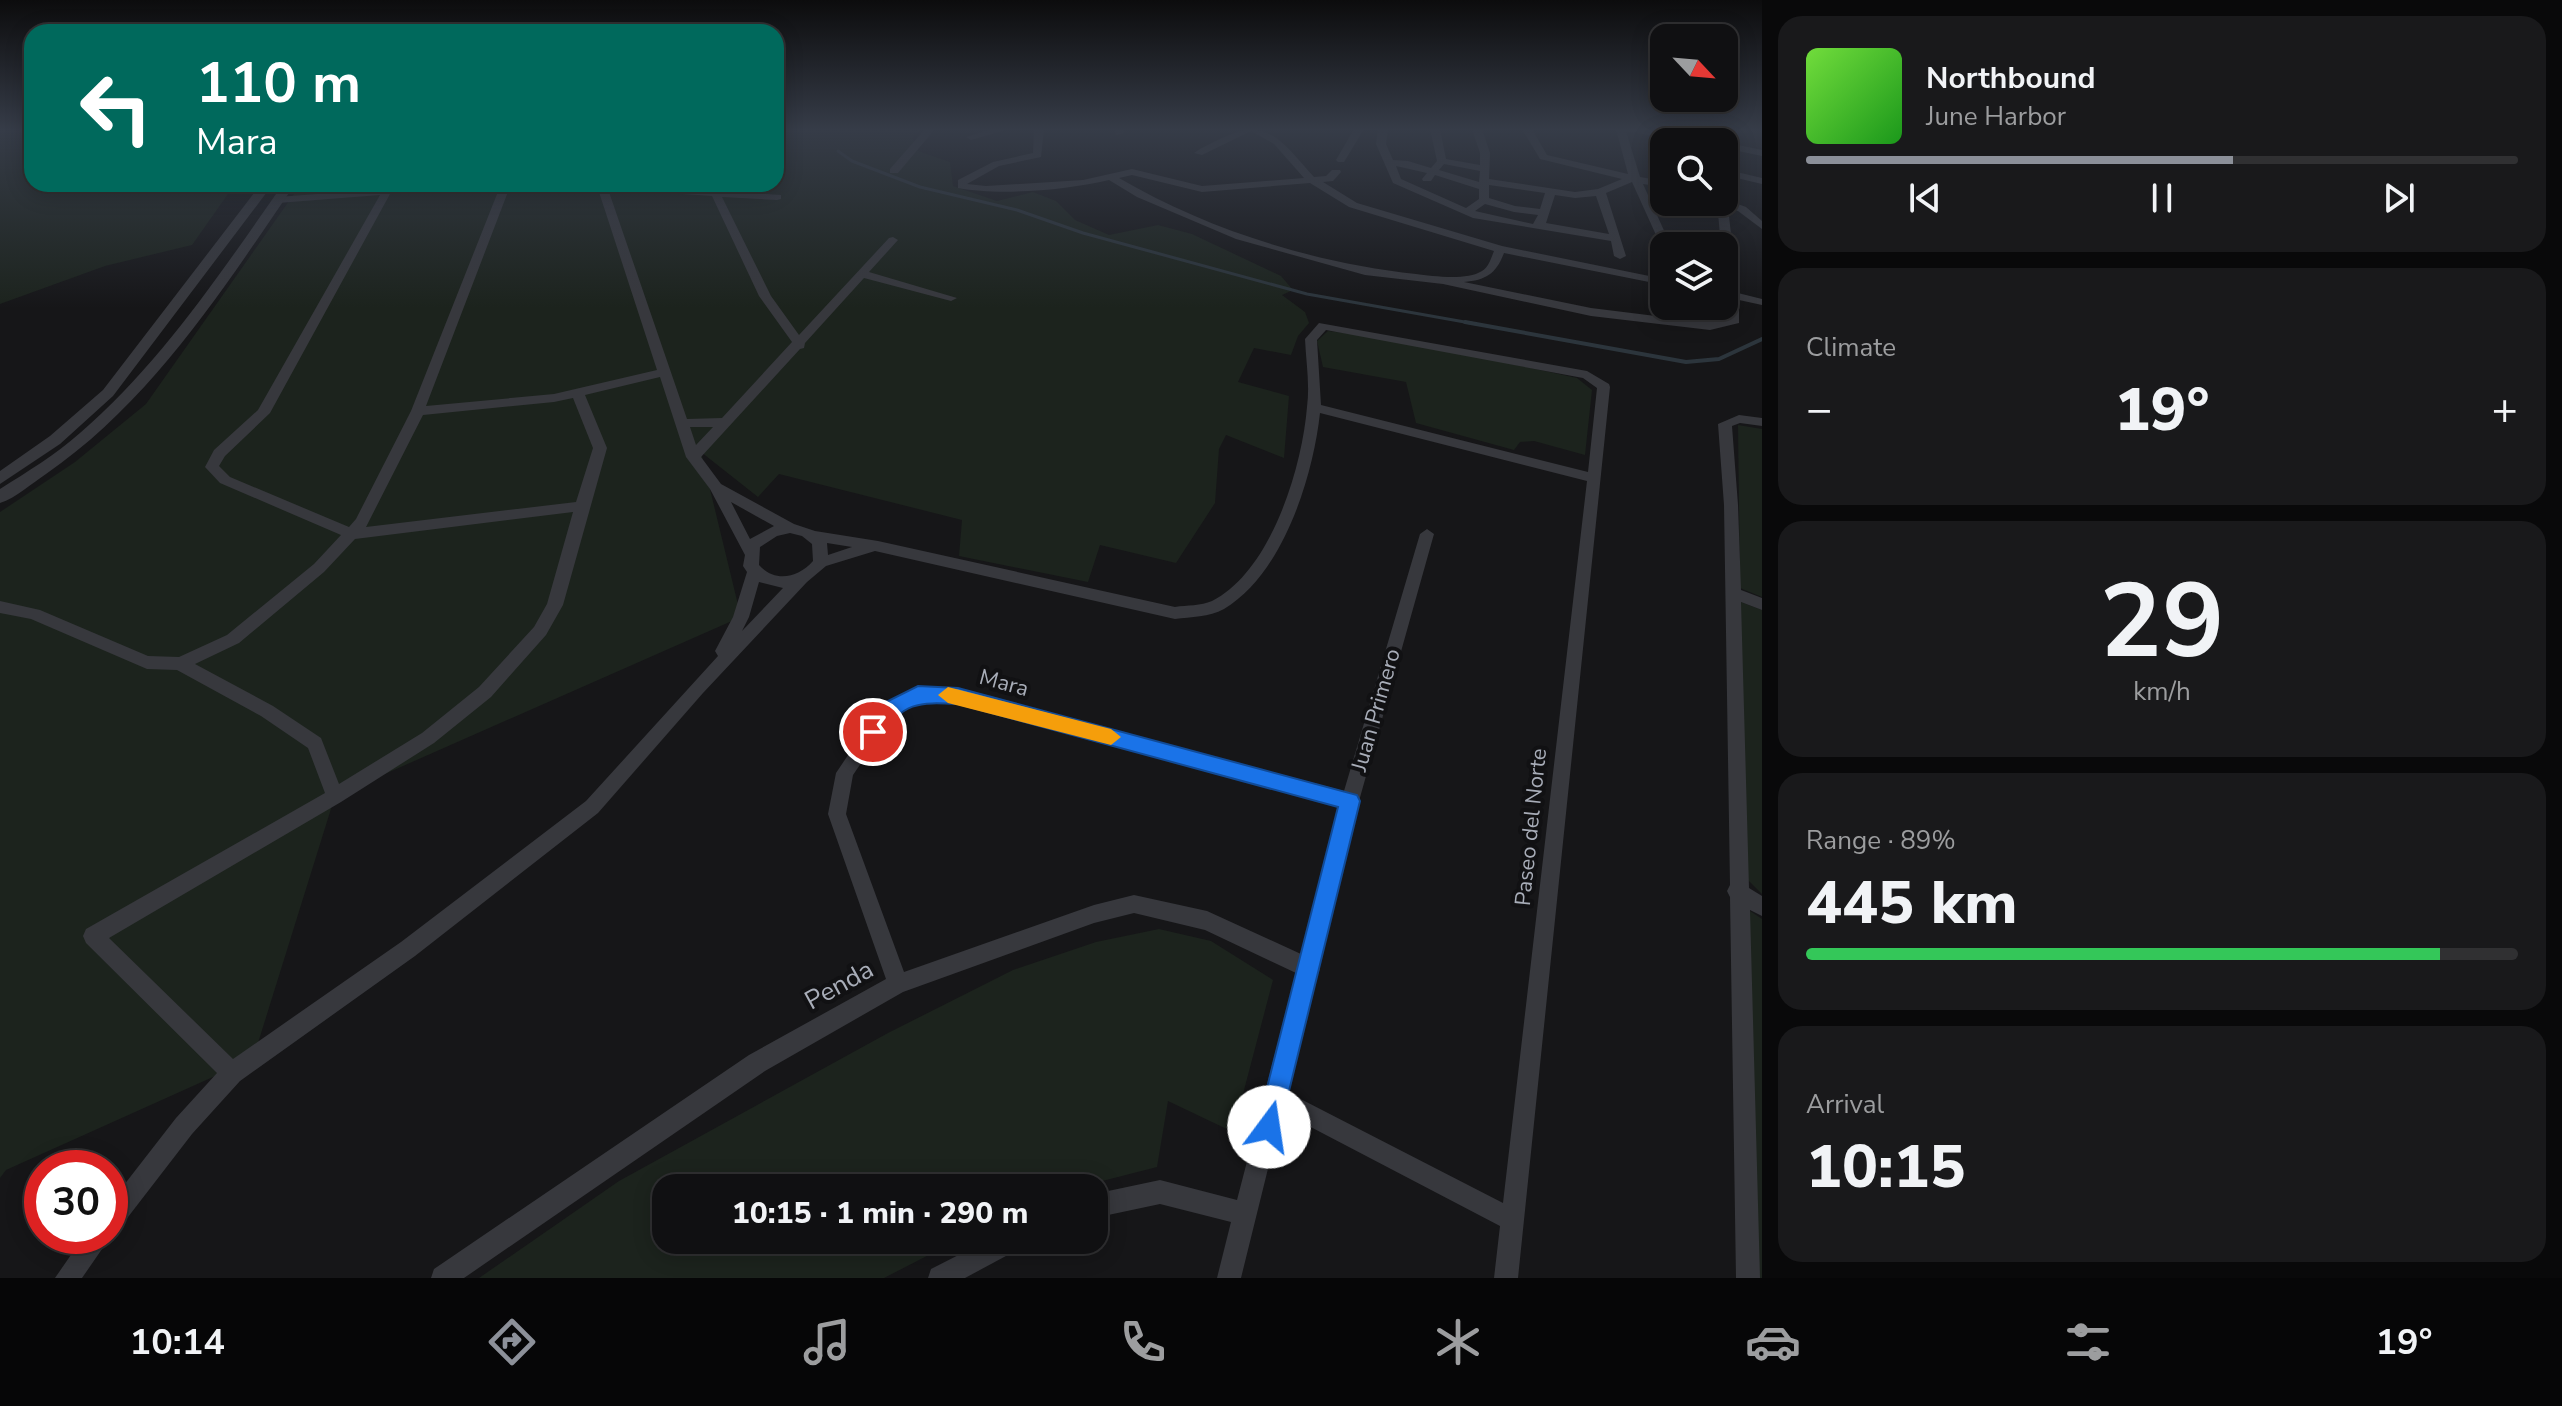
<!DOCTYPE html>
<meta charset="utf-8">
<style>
:root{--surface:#101012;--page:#19191b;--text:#f1f3f6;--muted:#9c9d9f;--line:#303032;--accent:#8c9099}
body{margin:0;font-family:"Nunito Sans",sans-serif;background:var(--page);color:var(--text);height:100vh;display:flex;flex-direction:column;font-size:30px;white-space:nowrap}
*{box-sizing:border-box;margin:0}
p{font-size:26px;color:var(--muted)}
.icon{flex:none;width:44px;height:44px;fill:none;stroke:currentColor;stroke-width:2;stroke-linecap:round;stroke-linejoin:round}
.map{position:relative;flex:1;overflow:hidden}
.details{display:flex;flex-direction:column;gap:16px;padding:16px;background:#09090a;width:800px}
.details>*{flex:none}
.top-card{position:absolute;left:24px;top:24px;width:760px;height:168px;border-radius:24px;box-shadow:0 4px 20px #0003,0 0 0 2px var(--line);background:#00695c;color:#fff;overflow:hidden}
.needle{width:52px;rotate:116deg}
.tools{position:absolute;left:1650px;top:24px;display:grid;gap:16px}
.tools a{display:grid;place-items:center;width:88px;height:88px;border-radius:16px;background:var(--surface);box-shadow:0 4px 20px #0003,0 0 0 2px var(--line);font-size:40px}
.speed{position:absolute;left:24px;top:1150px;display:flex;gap:16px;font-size:40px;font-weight:700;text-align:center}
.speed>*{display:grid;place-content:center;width:104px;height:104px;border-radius:50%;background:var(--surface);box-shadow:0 4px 20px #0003,0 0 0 2px var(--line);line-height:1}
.speed .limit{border:12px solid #d22;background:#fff;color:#111}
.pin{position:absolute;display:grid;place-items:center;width:68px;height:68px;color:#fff;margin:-34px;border:4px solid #fff;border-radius:50%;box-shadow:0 2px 8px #0007}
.me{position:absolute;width:88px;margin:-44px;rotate:14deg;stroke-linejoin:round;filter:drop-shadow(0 0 6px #0008)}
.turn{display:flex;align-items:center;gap:28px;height:168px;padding:0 40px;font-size:36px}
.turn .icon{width:104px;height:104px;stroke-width:2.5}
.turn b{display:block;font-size:56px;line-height:68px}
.big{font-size:60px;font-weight:800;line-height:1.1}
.details .tile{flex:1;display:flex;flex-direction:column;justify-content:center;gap:12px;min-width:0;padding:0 28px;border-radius:24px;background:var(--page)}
.details .dial{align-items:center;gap:0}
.dial b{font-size:104px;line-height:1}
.song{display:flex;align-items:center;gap:24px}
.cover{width:96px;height:96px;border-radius:12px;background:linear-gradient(135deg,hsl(100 70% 55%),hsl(120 70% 35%))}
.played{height:8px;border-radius:4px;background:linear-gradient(90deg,var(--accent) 60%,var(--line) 60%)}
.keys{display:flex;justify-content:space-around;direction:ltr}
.heat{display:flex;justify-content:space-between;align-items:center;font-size:44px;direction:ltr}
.charge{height:12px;border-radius:6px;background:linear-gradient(90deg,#34c759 89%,var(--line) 0)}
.trip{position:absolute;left:652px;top:1174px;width:456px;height:80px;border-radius:24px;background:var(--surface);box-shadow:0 4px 20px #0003,0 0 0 2px var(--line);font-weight:800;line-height:80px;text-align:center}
.tabs{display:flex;height:128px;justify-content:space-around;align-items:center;background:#060607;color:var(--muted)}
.tabs .icon{width:56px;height:56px}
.tabs .active{color:var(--accent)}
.tabs b{font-size:36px;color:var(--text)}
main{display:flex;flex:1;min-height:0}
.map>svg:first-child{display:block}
</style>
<main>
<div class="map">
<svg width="1762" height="1278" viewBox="0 0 1762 1278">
<rect width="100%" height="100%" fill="#161618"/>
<g fill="#1c231d">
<path d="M0,129H32V184H235L192,245L105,266L0,304Z"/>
<path d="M776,129H922L912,137L918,151L950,162L953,186L997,201L1033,192L1056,201L1075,220L1109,235L1158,225L1192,234L1281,276L1293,290L1282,295L1305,312L1309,323L1298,336L1291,355L1254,348L1238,382L1289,396L1284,458L1226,435L1219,449L1215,503L1176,563L1100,545L1088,582L959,556L962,520L779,474L758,497L701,452L741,617L335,796L253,1059L6,1170L0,1178V512L75,462L146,404L301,184H776Z"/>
<path d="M1328,331L1401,340L1577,378L1592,390L1585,455L1534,441L1520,442L1514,450L1416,423L1406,382L1323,367L1317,341Z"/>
<path d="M1738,425L1762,429V597L1740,588Z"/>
<path d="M1733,599L1762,610V894L1747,879Z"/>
<path d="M1747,909L1762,919V1278H1756Z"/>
<path d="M1159,929L1211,941L1273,980L1233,1132L1168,1101L1157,1167L1075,1188H666V1240H958L884,1278H479L619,1181L888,1033L1013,970L1096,942Z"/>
</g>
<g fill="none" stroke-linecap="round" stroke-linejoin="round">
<path stroke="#2c353c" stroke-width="3" d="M838,151L852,161L920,187L1017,210L1083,233L1307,294L1476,324"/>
<path stroke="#2c353c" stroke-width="4" d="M1465,322L1686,362L1719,359L1762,339"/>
<g fill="#37383d" fill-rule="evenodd">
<path d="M925,129H935L898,173H890V169Z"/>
<path d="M992,129H1009L971,140L966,137Z"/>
<path d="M1034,129H1044L1041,157L999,166L967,184L986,186L1083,180L1132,169L1202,186L1304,178L1274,144L1251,131L1202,155L1194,153C1202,147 1212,143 1222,138C1269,115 1284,145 1314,177L1326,176L1332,170H1340L1341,172L1333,181L1323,182L1357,203L1502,246L1664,279V285L1504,253C1496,274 1486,280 1464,282L1591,308L1688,320L1687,306H1699L1700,321L1710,322L1729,318L1727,297L1724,296V246H1721L1717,202H1724V199L1746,207L1762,221V229L1738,211L1728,208L1738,293L1762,299V305L1739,300V323L1710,330L1591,316L1443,284L1365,275L1236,239L1137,197L1109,180C1067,190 1001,196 958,188V180L993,162L1033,153ZM1132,175L1202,192L1310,183L1349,207L1494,251C1491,258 1489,267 1482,271C1466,281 1433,276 1416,274C1314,263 1208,230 1119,178Z"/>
<path d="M1114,129H1124V133L1116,135Z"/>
<path d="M1354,129H1364L1344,162H1338L1336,160Z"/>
<path d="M1378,129H1388L1386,144L1393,160L1408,161L1431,168L1437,161L1430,129H1440L1446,159L1480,165V153L1472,129H1482L1490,153L1489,179L1575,192L1598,189L1622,179L1540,159L1522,129H1532L1547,155L1628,174L1616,129H1645L1709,142H1687L1626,131L1640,177L1664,181V187L1643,184L1671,246H1664V249L1661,246L1632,182L1606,193L1626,256L1620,259L1614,256L1611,241L1473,218L1393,183L1376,144ZM1444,164L1480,171L1479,182L1439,170ZM1396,166L1427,173L1422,179L1423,181H1431L1435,175L1479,189V199L1466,208L1401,179ZM1489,185L1545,193L1540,209L1515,206L1489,198ZM1555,195L1575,198L1596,196L1609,234L1546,223ZM1485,204L1514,212L1538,215L1533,224L1475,211Z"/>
<path d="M1724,142L1762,150V156L1724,148Z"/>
<path d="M1724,169L1762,178V184L1724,175Z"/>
<path d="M446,184H490L485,187L390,194L270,413L225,456L219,466L230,477L349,527L356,519L411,411L501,184H511L426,406L554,394L657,370L598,189L571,187L566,184H619L781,195V199L777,200L722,197L771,296L799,335L889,238L893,237L898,240L869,272L957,298L951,301L864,278L805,343L804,348L800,349L701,457L721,484L794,524L815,531L878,541L1175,607C1187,605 1201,606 1212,601C1271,571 1302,468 1307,407C1310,384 1306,362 1305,339L1319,323L1587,371L1609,384L1610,387L1518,1278H1494L1500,1226L1282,1112L1241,1278H1217L1231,1222L1160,1204L1094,1218V1194L1160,1180L1237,1200L1296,973L1205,930L1134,913L1094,923L903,992L765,1071L464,1278H431L434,1269L749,1055L886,979L828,814L836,773L881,706L918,687L958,689L1344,791L1420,534L1427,529L1434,534L1359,801L1318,965L1320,969L1316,977L1287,1092L1503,1203L1587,481L1320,413C1313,477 1283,574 1224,609C1209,617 1191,617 1175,619L875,551L826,566L807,582L703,693L598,813L415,956L240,1081L192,1134L118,1230L110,1234V1203L176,1118L217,1073L86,943L83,936L86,929L325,793L308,748L261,716L177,670L147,669L31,619L0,613V601L40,610L148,656L179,657L227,635L314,564L341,535L220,483L205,467L214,450L258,410L380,195L278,203L273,200L278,197ZM608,189L712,196L759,296L792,342L722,418L687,419ZM1326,330L1583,378L1597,388L1588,472L1321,405L1317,340ZM660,377L686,457L710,489L745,555L743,566L747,572L733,617L715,651L718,656L586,801L401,942L233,1059L109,938L341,802L434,743L491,697L546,635L563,605L607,448L585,395ZM573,398L593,448L576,502L366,527L423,415L554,402ZM690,427H713L696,445ZM731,502L774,526L750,539ZM573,512L547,604L534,627L479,687L422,733L339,784L321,738L273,706L195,664L239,643L324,572L355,539ZM790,533L802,536L812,544L813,561C798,578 775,583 759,565L760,547L777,536ZM827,543L852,547L828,555ZM759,582L783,588L742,631L749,617ZM920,701L958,703L1340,806L1301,954L1207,911L1134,895L1094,905L904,972L846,814L853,775L893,716Z"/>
<path d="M1739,415L1762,418V426L1740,423L1732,426L1738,505L1741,590L1762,598V610L1741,602L1749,888L1762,896V916L1750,910L1760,1278H1736L1730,897L1727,891L1730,885L1724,505L1718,424Z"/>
<path d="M110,1234L111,1236L82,1278H55L84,1236H110Z"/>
<path d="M988,1240H1025L1021,1248L965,1278H928L931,1269Z"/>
</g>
<g fill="#37383d" fill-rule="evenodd">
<path d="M261,184H273L113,396L60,444L0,484V471L50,436L103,390Z"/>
<path d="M283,184H295C224,288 152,401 46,474C32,483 16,498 0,503V489C27,472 55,455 80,433C161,363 222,271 283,184Z"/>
</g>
</g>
<linearGradient id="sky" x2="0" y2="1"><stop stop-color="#0c0c0d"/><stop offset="0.42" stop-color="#363c48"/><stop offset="1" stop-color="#363c48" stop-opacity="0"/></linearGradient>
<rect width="1762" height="308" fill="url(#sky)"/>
<path fill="#1a73e8" stroke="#114b97" stroke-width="2" d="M918,686L958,688L1357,795L1360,801L1278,1136L1269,1140L1260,1136L1257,1127L1338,807L958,704C918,702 903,702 880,737H866L863,732L880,705Z"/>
<path fill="#f59e0b" d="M948,687L1111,729L1121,737L1111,745L948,703L938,695Z"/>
<g text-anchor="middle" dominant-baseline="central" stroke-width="8" stroke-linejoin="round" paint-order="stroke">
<g font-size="22" fill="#a8adb8" stroke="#111113">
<text transform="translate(1004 683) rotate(15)">Mara</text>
<text transform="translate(1376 710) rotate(-74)">Juan Primero</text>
<text transform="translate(1531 827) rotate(-84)">Paseo del Norte</text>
</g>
<g font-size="26" fill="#a8adb8" stroke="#111113">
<text transform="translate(839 985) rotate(-29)">Penda</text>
</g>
</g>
</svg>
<div class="tools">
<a><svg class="needle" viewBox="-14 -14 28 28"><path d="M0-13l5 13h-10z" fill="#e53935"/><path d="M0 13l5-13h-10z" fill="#9c9d9f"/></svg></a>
<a><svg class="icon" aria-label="search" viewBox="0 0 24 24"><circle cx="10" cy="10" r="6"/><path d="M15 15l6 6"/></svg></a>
<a><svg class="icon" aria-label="layers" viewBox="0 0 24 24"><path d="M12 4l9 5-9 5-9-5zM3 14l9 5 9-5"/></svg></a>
</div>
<div class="speed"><div class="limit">30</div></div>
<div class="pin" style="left:873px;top:732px;background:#d93025"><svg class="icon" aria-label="arrive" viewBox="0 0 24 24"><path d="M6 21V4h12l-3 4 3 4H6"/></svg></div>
<svg class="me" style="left:1269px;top:1127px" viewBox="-20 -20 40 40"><circle r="19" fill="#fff"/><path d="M0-13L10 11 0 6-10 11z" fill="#1a73e8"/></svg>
<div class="trip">10:15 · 1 min · 290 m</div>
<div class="top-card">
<div class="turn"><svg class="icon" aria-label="left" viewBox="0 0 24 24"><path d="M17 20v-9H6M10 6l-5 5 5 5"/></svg><div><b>110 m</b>Mara</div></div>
</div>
</div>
<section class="details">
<div class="tile">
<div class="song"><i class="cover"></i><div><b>Northbound</b><p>June Harbor</p></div></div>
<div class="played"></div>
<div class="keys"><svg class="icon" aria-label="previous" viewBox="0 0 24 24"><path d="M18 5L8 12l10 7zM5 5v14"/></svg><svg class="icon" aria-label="pause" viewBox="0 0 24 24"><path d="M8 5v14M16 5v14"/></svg><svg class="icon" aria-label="next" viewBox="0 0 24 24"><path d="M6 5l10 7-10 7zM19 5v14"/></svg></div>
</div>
<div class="tile"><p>Climate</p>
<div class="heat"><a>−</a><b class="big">19°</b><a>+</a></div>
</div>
<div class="tile dial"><b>29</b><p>km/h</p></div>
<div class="tile"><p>Range · 89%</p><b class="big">445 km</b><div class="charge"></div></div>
<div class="tile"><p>Arrival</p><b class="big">10:15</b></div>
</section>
</main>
<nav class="tabs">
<b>10:14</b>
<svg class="icon active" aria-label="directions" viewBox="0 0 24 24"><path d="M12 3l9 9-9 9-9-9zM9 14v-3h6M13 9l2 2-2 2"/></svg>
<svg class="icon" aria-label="music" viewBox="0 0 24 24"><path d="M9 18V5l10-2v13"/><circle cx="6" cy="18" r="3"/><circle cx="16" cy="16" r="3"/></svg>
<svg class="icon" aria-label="phone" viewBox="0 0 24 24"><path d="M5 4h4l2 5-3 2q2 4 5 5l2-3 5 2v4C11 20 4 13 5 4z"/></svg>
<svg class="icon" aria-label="climate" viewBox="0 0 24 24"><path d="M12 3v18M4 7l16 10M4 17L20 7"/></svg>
<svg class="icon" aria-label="car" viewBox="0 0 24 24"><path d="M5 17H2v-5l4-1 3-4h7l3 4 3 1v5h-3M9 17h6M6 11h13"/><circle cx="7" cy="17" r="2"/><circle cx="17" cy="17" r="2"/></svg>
<svg class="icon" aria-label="filters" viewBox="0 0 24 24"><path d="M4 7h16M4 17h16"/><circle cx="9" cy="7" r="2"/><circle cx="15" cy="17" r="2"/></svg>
<b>19°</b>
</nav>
